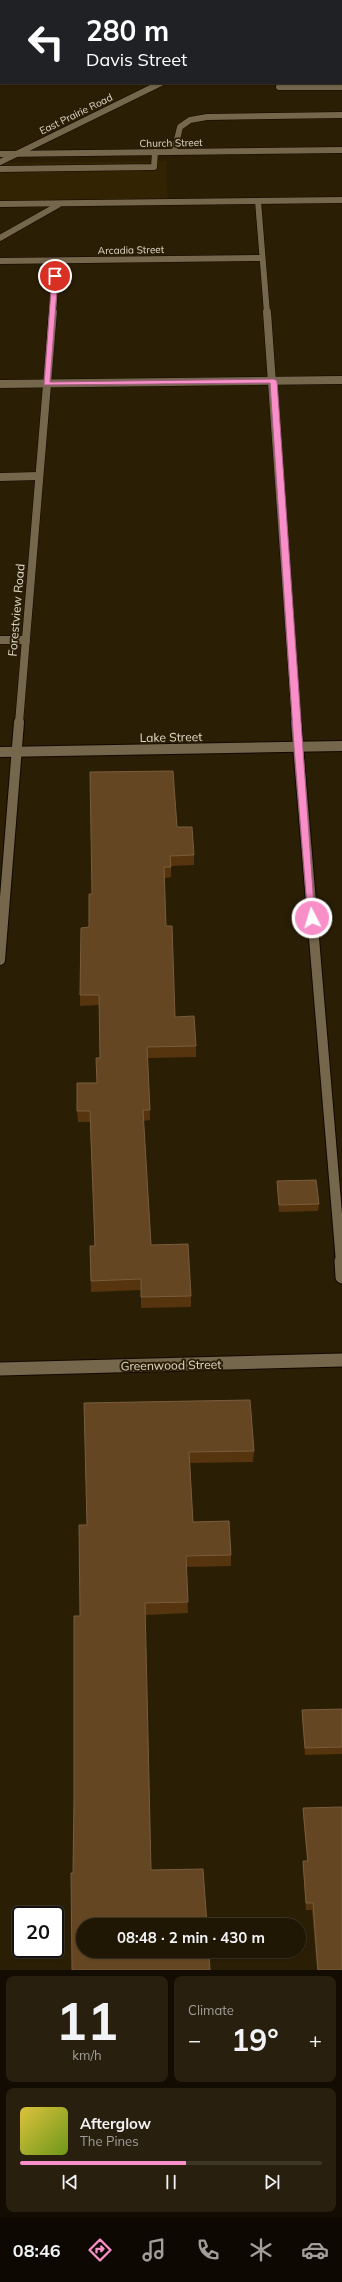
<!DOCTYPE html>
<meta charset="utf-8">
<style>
:root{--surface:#201604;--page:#281f0e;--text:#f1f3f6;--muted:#a29f9a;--line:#3d3526;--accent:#f98fc8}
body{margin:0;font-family:Mulish,sans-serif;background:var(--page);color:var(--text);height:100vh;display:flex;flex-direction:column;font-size:15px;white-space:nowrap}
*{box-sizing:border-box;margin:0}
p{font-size:13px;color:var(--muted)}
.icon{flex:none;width:22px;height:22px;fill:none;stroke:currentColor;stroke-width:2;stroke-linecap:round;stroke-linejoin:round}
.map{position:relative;height:1970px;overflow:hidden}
.details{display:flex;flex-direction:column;gap:6px;padding:6px;background:#120c02;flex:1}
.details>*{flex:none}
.hud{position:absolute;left:0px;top:0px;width:342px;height:84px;box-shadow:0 1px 3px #0004,0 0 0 1px var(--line);background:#202124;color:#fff;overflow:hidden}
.speed{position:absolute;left:12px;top:1906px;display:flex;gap:8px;font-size:20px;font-weight:700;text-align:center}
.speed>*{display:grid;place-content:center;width:52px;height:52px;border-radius:50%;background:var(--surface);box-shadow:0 1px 3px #0004,0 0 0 1px var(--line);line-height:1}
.speed .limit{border:2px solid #111;border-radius:6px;background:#fff;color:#111}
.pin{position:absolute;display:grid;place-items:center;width:34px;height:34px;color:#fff;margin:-17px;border:2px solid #fff;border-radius:50%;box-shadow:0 1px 4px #0007}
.me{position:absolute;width:44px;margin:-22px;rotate:355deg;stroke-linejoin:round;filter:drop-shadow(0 0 3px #0008)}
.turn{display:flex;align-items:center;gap:14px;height:84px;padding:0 20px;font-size:18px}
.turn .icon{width:52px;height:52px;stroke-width:2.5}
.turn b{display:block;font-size:28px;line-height:34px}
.big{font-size:30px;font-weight:700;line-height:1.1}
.details .card{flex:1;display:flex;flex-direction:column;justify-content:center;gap:6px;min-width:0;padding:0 14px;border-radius:8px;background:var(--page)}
.details .dial{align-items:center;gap:0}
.dial b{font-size:52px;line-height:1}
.song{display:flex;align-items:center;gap:12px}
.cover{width:48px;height:48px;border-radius:6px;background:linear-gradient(135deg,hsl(50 70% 55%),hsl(80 70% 35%))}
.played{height:4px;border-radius:2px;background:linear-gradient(90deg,var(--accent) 55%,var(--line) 55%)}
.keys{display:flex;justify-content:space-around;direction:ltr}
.heat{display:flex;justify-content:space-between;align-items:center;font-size:22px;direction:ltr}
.details .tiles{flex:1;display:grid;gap:6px;grid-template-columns:1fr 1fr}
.card:last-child{grid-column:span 2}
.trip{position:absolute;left:76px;top:1918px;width:230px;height:40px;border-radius:20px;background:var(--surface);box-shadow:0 1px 3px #0004,0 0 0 1px var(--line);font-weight:700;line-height:40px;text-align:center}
.tab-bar{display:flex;height:64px;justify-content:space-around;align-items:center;background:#0d0902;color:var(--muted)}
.tab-bar .icon{width:28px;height:28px}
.tab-bar .on{color:var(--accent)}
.tab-bar b{font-size:18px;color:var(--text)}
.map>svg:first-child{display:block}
</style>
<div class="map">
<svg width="342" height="1970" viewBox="0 0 342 1970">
<rect width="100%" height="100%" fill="#2a1e05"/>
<path fill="#322302" d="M166,161L168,202L0,204V163Z"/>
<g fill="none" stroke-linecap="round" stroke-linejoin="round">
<defs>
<g id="minor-far3">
<path d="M248,0L253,1"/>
<path d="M326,1L328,0"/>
<path d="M279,87H342"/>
<path d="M174,152L180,127L190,120L207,117L342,115"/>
<path d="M0,154L342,150"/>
<path d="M0,162L161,83"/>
<path d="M0,169L154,167L155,152"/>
<path d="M258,201L267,313"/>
<path d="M0,204L342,200"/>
<path d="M0,238L58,205"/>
<path d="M0,261L262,258"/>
<path d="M53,313L57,261"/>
</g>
<g id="minor-far2">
<path d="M267,312L296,723"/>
<path d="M0,384L342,380"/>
<path d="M0,477L39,476"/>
<path d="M0,640H26"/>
<path d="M19,723L53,312"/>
</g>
<g id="minor-far1">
<path d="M296,722L341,1262"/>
<path d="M0,752L342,746"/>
<path d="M0,960L19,722"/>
</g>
<g id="minor">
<path d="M341,1261L342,1277"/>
<path d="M0,1369L342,1360"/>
</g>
</defs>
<use href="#minor-far3" stroke="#120800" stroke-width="7"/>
<use href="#minor-far2" stroke="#120800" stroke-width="9"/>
<use href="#minor-far1" stroke="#120800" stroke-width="12"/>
<use href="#minor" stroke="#120800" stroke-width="15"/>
<use href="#minor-far3" stroke="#75674c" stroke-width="6"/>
<use href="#minor-far2" stroke="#75674c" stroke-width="8"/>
<use href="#minor-far1" stroke="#75674c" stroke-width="10"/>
<use href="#minor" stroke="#75674c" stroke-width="13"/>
</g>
<g fill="#56340e">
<path d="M177,827L194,855V865L171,866V877L164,878L166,926L175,1017L196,1046V1057L148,1058L150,1120L143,1121L151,1245L191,1296V1307L141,1308V1290L91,1292L90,1246H95L90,1122H78L77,1111L97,1083L100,1058L99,1005L80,1006V995L89,927L92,894Z"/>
<path d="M277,1181L319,1204L318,1211L279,1212L277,1187Z"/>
<path d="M84,1403L254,1451L253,1462L190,1463L193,1522L231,1555V1566L186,1567L188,1613L145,1615L73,1873L80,1616L87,1525Z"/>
<path d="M342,1709V1754L305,1755L302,1717V1710Z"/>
<path d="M303,1808L342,1970H317L312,1910H306L303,1867V1861H307L303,1815Z"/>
</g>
<g fill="#644622" stroke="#785d3d">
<path d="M173,771L177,827H192L194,855L170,856L171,867H164L166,926H172L175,1017L194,1016L196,1046L147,1047L150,1110H143L151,1245L188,1244L191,1296L141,1297V1279L91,1281L90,1246H95L90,1111H77V1083H97L96,1058H100L99,995H80L81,928L89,927V894H92L90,772Z"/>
<path d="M316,1180L319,1204L279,1205L277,1181Z"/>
<path d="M250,1400L254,1451L189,1452L193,1522L229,1521L231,1555L186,1556L188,1602L145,1603L151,1870L203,1869L207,1925H83V1951H209L210,1970H72L71,1873H73L74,1798V1616H80L79,1525H87L84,1403Z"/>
<path d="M342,1709V1747L305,1748L302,1710Z"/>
<path d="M342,1807V1970H318L313,1903H306L303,1861H308L303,1808Z"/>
</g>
<path fill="#f98fc8" stroke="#a25d82" d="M55,275L58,276L50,382L274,379L277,381L315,920L308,918L294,747L270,383L44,385L52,276Z"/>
<g text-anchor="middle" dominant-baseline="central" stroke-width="4" stroke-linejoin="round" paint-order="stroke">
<g font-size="10" fill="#e1d9ca" stroke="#2a1e05">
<text transform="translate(76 114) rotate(-26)">East Prairie Road</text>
<text transform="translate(171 143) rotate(-1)">Church Street</text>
<text transform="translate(131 250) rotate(-1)">Arcadia Street</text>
</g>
<g font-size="12" fill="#e1d9ca" stroke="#2a1e05">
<text transform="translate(16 610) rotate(-85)">Forestview Road</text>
<text transform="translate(171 737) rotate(-1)">Lake Street</text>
<text transform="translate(171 1365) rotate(-1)">Greenwood Street</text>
</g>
</g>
</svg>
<div class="speed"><div class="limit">20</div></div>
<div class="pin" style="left:55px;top:276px;background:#d93025"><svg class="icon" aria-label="arrive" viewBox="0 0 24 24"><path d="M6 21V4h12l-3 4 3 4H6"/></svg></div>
<svg class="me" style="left:312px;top:918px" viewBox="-20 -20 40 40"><circle r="17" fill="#f98fc8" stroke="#fff" stroke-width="3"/><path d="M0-11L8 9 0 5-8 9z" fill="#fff"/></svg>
<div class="trip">08:48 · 2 min · 430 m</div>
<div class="hud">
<div class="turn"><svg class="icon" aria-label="left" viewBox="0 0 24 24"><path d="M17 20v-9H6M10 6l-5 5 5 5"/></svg><div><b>280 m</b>Davis Street</div></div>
</div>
</div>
<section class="details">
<div class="tiles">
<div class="card dial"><b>11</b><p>km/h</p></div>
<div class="card"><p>Climate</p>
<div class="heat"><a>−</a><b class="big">19°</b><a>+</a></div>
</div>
<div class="card">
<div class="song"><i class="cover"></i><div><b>Afterglow</b><p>The Pines</p></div></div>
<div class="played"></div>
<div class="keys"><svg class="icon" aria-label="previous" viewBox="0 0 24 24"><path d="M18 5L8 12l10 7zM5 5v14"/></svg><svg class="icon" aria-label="pause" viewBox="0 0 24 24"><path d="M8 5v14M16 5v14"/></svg><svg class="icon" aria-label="next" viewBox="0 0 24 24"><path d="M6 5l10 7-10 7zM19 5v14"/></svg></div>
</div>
</div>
</section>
<nav class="tab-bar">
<b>08:46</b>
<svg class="icon on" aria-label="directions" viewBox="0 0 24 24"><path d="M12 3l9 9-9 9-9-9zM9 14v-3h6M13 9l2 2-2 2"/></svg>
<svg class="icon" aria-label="music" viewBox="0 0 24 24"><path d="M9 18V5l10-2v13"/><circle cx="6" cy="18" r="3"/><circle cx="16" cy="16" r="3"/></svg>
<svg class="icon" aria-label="phone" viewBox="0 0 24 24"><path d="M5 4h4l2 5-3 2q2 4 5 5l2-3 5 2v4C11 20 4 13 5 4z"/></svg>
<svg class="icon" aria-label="climate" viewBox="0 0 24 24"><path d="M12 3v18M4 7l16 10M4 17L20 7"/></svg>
<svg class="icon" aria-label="car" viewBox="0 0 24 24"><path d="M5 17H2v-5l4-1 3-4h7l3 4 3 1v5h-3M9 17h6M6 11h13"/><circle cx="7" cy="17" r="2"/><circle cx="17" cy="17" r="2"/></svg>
</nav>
